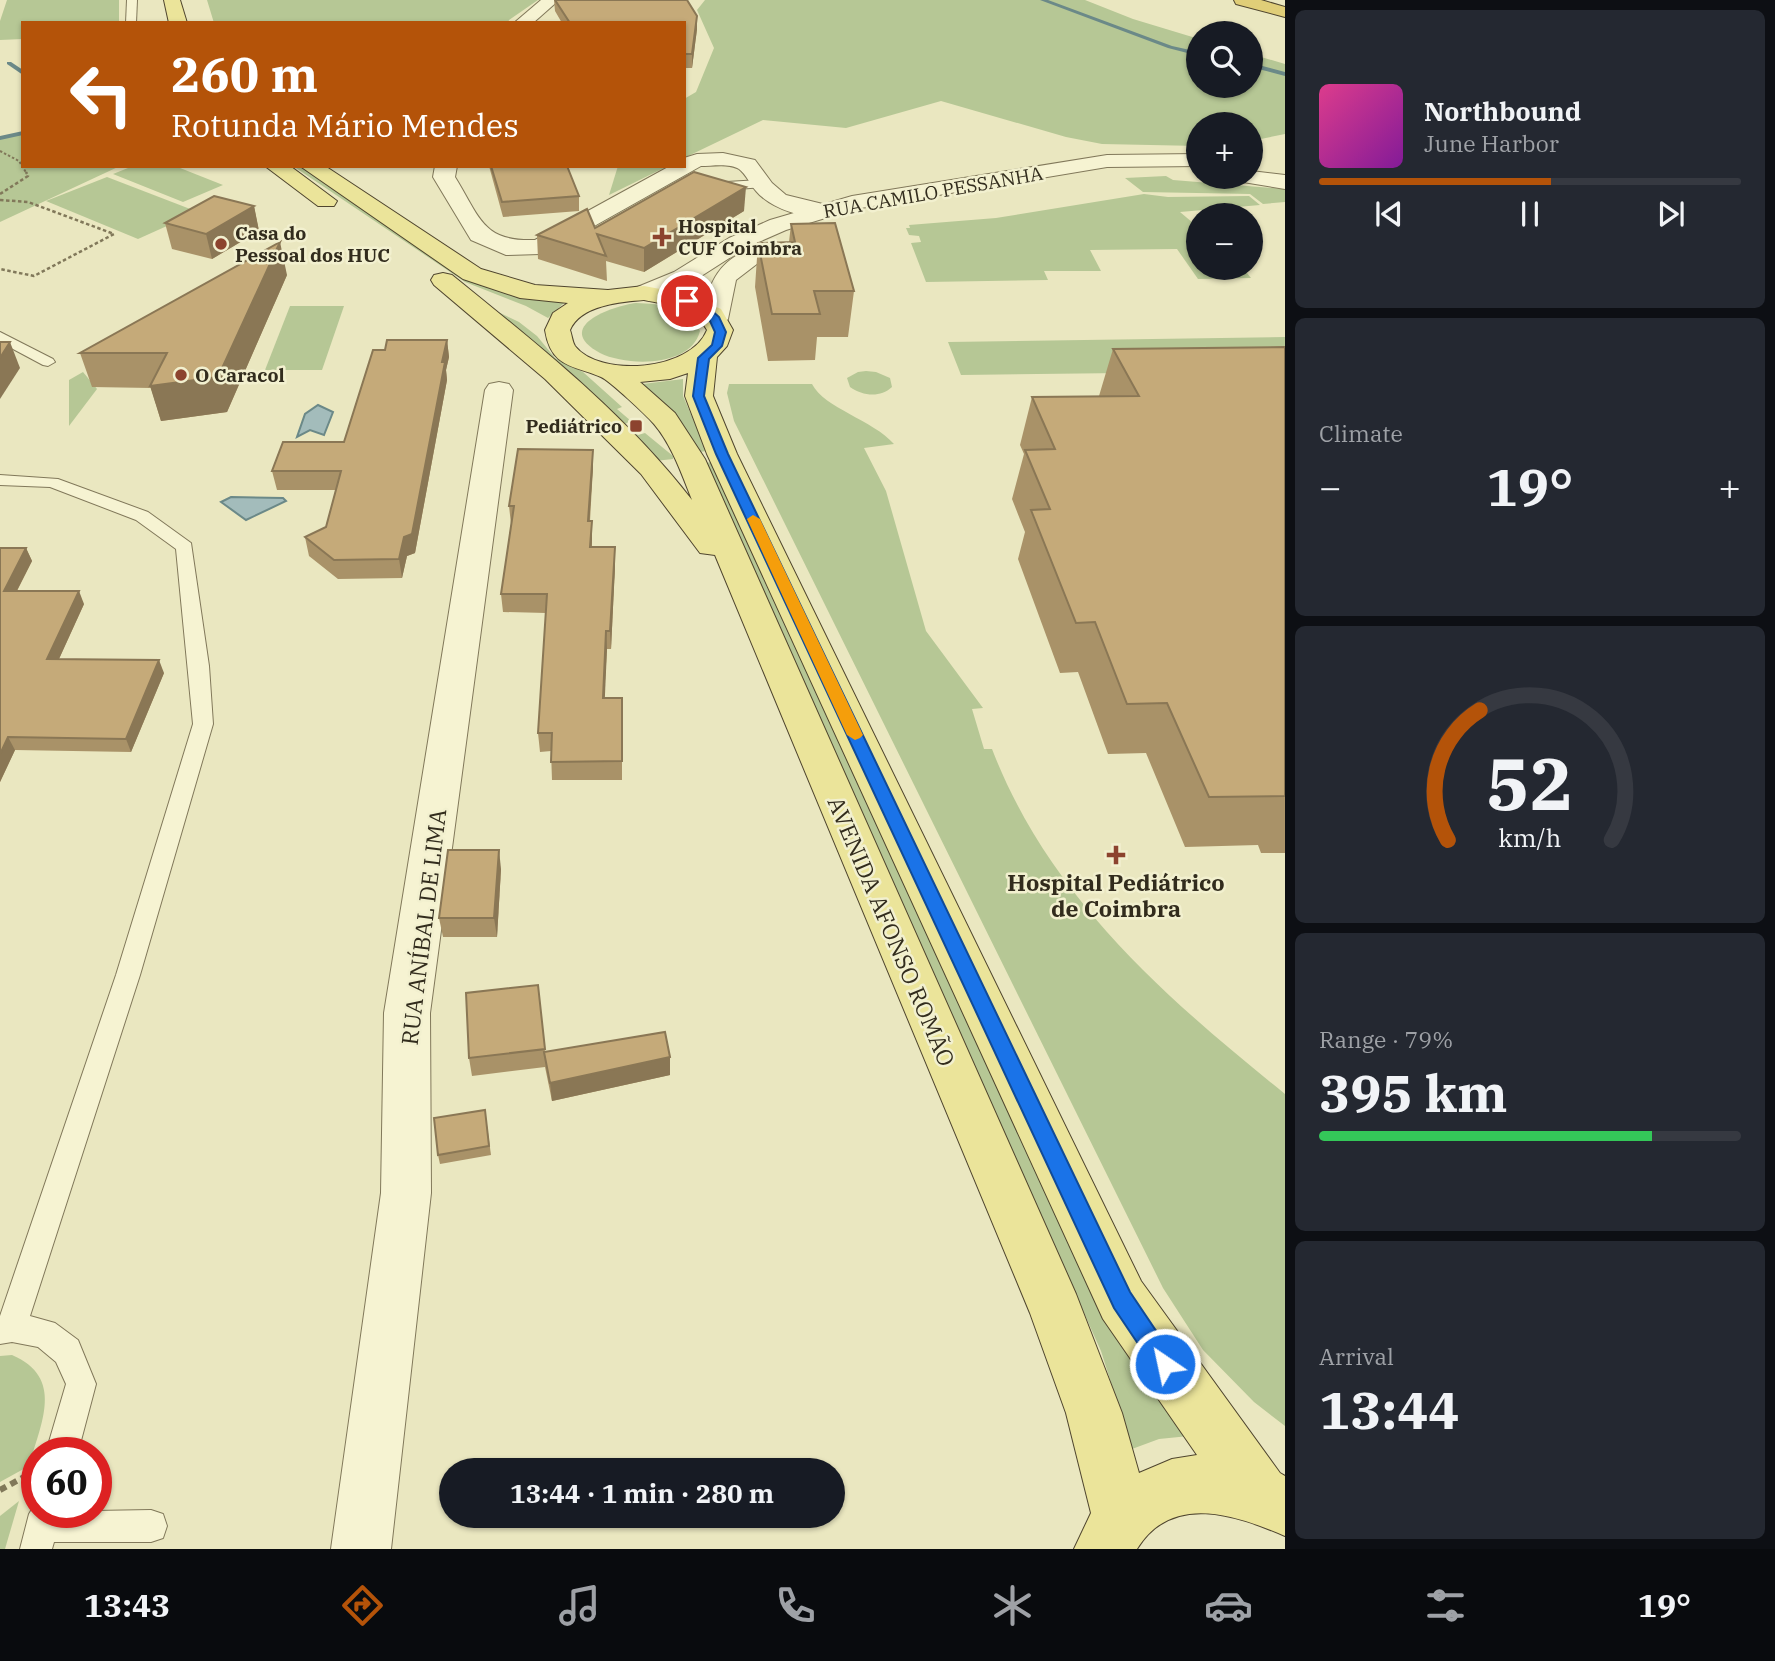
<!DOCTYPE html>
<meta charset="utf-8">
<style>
:root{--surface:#171b24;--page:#242831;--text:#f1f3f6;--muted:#9ea1a6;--line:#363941;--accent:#b45309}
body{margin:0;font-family:"IBM Plex Serif",serif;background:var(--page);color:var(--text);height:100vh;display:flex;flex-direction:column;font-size:26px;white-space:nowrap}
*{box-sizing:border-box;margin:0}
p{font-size:23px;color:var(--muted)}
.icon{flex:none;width:38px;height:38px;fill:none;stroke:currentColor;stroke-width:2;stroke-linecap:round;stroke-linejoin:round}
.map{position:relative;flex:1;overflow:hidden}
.details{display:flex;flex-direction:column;gap:10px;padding:10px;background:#0d0f14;width:490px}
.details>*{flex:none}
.top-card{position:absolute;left:21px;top:21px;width:665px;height:147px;border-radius:0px;box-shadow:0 2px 5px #0004;background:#b45309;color:#fff;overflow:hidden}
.tools{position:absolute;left:1186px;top:21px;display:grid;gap:14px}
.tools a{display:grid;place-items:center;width:77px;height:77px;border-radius:50%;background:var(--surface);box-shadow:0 2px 5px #0004;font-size:35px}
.speed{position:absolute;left:21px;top:1437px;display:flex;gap:14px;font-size:35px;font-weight:700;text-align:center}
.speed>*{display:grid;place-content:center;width:91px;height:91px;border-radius:50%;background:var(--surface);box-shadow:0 2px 5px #0004;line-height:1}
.speed .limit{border:10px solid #d22;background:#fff;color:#111}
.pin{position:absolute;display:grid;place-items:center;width:60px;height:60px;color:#fff;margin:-30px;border:4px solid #fff;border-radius:50%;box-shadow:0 2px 7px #0007}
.me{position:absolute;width:77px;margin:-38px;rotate:326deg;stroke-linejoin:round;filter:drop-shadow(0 0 5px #0008)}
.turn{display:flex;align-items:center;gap:24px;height:147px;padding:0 35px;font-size:32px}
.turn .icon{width:91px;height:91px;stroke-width:2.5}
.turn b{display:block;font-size:49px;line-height:60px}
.big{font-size:52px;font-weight:800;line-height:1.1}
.details .card{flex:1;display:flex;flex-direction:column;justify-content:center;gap:10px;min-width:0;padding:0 24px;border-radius:10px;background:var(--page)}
.details .dial{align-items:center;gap:0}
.dial svg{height:182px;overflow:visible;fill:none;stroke:var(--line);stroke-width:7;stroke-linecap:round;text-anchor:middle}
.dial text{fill:var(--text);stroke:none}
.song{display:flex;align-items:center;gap:21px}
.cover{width:84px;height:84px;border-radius:10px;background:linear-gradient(135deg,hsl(330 70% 55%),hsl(290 70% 35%))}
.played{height:7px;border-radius:4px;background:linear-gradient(90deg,var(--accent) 55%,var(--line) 55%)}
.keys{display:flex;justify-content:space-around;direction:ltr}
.heat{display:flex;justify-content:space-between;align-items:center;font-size:38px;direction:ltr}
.charge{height:10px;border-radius:5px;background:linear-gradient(90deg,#34c759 79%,var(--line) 0)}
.trip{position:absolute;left:439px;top:1458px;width:406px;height:70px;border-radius:35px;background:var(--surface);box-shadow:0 2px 5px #0004;font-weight:800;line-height:70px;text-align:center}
.tab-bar{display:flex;height:112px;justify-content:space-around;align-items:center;background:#090b0e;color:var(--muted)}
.tab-bar .icon{width:49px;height:49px}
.tab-bar .selected{color:var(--accent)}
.tab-bar b{font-size:32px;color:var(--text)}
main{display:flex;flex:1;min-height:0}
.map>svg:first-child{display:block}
</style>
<main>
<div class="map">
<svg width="1285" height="1549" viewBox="0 0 1285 1549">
<rect width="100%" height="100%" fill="#eae7c0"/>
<g fill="#b6c795">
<path d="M7,0H119V23H23V39L0,40V21Z"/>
<path d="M207,0H538L509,20L508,23H214Z"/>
<path d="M705,0H1085L1133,19L1199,39V86H1251V54L1285,64V134L1251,141V124H1199V146L1102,144L1066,137L941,101L846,128L763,120L684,158V99L696,92L714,48L697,10Z"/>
<path d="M23,132V166H120L0,222V137Z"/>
<path d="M133,166H175L223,185L183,202L113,174Z"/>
<path d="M293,166H302L514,295L564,303L548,318L526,306L465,282Z"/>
<path d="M618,166H668L609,195Z"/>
<path d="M1166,176L1173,180L1285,189V202L1263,204L1250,194L1143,192L1125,178Z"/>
<path d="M107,177L198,212L138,239L46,201Z"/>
<path d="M1144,194L1168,197L1249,196L1260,205L1180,212L1199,228V268H1243L1251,278L1198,279L1177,249L1090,250L1101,271H1044L1048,280L926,282L911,243L921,242L919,236L909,235L906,228H910L909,225L996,218Z"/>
<path d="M636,303C661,304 689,306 700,331C691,367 628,367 600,353C552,327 612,306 636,303Z"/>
<path d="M290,306H344L322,370H265Z"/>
<path d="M490,308L519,322L537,336L555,358L583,372L622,407L617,409L631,421L625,424L638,435L645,433L673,456V459L655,461C603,406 550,354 490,308Z"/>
<path d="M1285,337V371L961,375L948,342Z"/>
<path d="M866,371L876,372L890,378L892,387C880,398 863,396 850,387L847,378L858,372Z"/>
<path d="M83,372L97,389L69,426V380Z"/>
<path d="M683,379V396L707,451L699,452L680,421L643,384Z"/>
<path d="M729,384H812C824,408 873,420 894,444L864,448L886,491L926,631L983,708L972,709L984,749H992C1049,897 1165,997 1285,1094V1426L1254,1402L1203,1350L1163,1288L734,421L727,393Z"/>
<path d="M713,462L1097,1305L1140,1376L1189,1436L1159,1439L1132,1449L1101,1351L704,463Z"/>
<path d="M12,1355C65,1378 41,1423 29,1466L0,1482V1356Z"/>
<path d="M19,1501L5,1549H0V1516Z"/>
</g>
<g fill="#a3bcbb" stroke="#6b8988" stroke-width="2">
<path d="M318,405L333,412L324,435L310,430L297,437L305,414Z"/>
<path d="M231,497L283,498L286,501L246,520L221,502Z"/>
</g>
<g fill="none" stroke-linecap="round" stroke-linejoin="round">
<g fill="#6b8988" fill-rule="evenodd">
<path d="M1040,0H1048L1172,46L1199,52V56L1168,48Z"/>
<path d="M7,62H11L23,70V75L7,64Z"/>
<path d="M1251,63L1285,72V76L1251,67Z"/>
<path d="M23,131V135L0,140V136Z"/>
</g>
<defs>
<g id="service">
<path d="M127,0H137L136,23H126Z"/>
<path d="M760,180L766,184L764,187L710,191L704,187L710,183Z"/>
<path d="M0,332L53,359L55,362L48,366L43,365L0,342Z"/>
<path d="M0,475L58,479L148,512L191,543L209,666L213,724L140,975L30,1316L55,1323L78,1340L96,1384L78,1452H46L66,1384L56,1362L38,1347L12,1342L0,1344V1316L116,975L193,724L176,549L136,520L50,487L0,485Z"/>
<path d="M37,1501V1512L151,1510L163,1514L167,1526L163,1538L151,1542H54L52,1549H20L29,1514Z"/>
</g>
<g id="minor">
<path d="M541,0H559L533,23H514Z"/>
<path d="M723,153L755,160L772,183L786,195L831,206L834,211L831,216C808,221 771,209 756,191C751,186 746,174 739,169C730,163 712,166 701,166L548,252L540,254L506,255L471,240L433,177L435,166H457L455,177C480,217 482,242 535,240L670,166H684V158L697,154Z"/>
<path d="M499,382L509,384L513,390L430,1013L431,1193L391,1549H331L381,1193L384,1013L485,390L489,384Z"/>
</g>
<g id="tertiary">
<path d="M1199,154V166L1107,167L855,209L786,230L745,248L692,282L653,298L644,300L635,298L632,293L635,288L674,272L729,238L770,220L852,196L1107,155Z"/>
<path d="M1251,171L1285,175V189L1243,182L1240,177H1251Z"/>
<path d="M758,247L766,249L770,254L736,280L728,319L724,324L715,327L706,324L702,319C708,283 719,257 758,247Z"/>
</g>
<g id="primary">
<path d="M164,0H180L187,23H169Z"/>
<path d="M265,166H290L337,201L334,206H318Z"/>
<path d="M300,166H325L481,269L535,285L608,290L644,286L687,294L721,309L733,330L727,346L717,357L713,396L737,454L1141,1281L1280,1473L1285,1476V1536C1236,1515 1172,1492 1137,1549H1074L1091,1513L1066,1413L1030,1313L715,555L700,553L641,474L545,379L434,285L431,280L434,275L443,273L452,275C537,344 625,413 692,500C682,475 672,445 654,424C646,415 610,381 601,377C573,365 551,368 545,330L553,313L568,303L520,298L463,279ZM644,300C668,305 695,307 707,330C691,371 600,378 575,346C572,341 572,335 570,330C581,305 620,302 644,300ZM688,373L685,396L707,454L1103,1319L1197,1455L1172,1459L1139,1473L1122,1413L1076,1294L705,459L675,413L640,382L670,379Z"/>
</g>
<path id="trunk" d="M1234,0H1261L1285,7V17L1236,4Z"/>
</defs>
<use href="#service" stroke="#81785a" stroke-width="2"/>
<use href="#minor" stroke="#81785a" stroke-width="2"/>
<use href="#tertiary" stroke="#81785a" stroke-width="2"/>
<use href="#primary" stroke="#4f452e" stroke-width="2"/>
<use href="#trunk" stroke="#4f452e" stroke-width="2"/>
<path stroke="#81785a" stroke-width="2" stroke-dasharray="2.5 2" stroke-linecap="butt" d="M0,151L19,161L27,174"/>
<g stroke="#81785a" stroke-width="2.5" stroke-dasharray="3.5 2.5" stroke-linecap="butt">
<path d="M0,194L28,176L26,172"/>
<path d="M0,200L28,202L114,234L34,276L0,269"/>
</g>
<path stroke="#81785a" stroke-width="6" stroke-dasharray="7 5" stroke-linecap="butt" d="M0,1490L24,1477H37"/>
<use href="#service" fill="#f6f3d2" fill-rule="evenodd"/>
<use href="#minor" fill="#f6f3d2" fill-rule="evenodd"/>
<use href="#tertiary" fill="#f6f3d2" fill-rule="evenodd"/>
<use href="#primary" fill="#ebe49a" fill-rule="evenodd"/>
<use href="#trunk" fill="#e0ce78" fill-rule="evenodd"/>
</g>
<g fill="#a99268">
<path d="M554,0H687L697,29L692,68H684V23H562L555,11Z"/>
<path d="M489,166H567L579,196V211L503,217Z"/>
<path d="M254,206L259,231L212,259L172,249L165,223Z"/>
<path d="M744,211L644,272L606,261L607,281L538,259L537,235Z"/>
<path d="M791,224L854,291L848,337H817L815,360L768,361L755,287L758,243L789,242Z"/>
<path d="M287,275L227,412L161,421L151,388L92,387L80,353Z"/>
<path d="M447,340L449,357L446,370L447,380L415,553L407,556L402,578L338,579L309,556L305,537L326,527L336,490H277L272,471L344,442L385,350Z"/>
<path d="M1285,347V853H1261L1258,845L1185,847L1146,753L1108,754L1078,672L1060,673L1018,559L1025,532L1012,499L1024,454L1020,445L1032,397L1099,396L1113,349Z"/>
<path d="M593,450V467L590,521L592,540V547L615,566L611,649H607L604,698H622V780H552L551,751L540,752L538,733L546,613L503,612L501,594L511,524L509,506Z"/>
<path d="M0,548H26L32,561L17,591L84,604L59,659L164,673L131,752L15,750L0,782Z"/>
<path d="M501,869L497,937H443L439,918Z"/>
<path d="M538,985L545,1052L670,1075L552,1101L545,1067L472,1076L469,1058Z"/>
<path d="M485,1110L491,1155L440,1164L438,1155Z"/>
</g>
<g fill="#8a7755">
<path d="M697,16V29L692,68V54Z"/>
<path d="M746,187L744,211L644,272V248Z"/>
<path d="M254,206L259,231L212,259L206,234Z"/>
<path d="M280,242L287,275L227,412L161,421L150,386Z"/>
<path d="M447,340L449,357L446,370L447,380L415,553L407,556L402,578L399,559Z"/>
<path d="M10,342L20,368L0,399V358Z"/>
<path d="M593,450V467L588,540V521Z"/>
<path d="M592,521V540L590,565V547Z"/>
<path d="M615,547V566L611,649L610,631Z"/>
<path d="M26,548L32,561L10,604L4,591Z"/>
<path d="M79,591L84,604L53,672L47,659Z"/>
<path d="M606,631L607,649L604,717L603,698Z"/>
<path d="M159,660L164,673L131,752L126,739Z"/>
<path d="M8,737L15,750L0,782V754Z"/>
<path d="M499,850L501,869L497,937L494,918Z"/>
<path d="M670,1057V1075L552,1101L550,1083Z"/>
</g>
<g fill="#c5aa79" stroke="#8a7755" stroke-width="2">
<path d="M555,0H687L697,16L692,54H684V23H570Z"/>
<path d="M491,166H567L579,196L502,202Z"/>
<path d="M694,172L746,187L644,248L597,234L606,256L537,235L587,209L595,228Z"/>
<path d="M214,196L254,206L206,234L165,223Z"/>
<path d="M835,223L854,291H814L820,314H772L758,243L795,242L791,224Z"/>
<path d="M280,242L218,377L150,386L167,353H80Z"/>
<path d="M387,340H447L442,362H445L412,534L404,537L399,559L334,560L305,537L326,527L341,471H272L283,442H344L373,350H385Z"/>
<path d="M0,342H10L0,358Z"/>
<path d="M1285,347V796L1209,797L1167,703L1127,704L1095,622L1076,623L1031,510L1050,509L1025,450L1055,449L1032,397L1139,396L1113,349Z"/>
<path d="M518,449L593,450L588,521H592L590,547H615L610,631H606L603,698H622V761L551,762L552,733H538L547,594H501L514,506H509Z"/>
<path d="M0,548H26L4,591H79L47,659L159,660L126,739L8,737L0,754Z"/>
<path d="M448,850H499L494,918H439Z"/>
<path d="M538,985L545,1049L469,1058L466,993Z"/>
<path d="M665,1032L670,1057L550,1083L544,1052Z"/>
<path d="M485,1110L489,1146L438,1155L434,1118Z"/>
</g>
<path fill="#1a73e8" stroke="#114b97" stroke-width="2" d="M683,299H691L708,307L719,317L726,332L722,346L709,359L704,396L728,454L1130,1292L1173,1356L1176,1364L1173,1372L1165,1375L1157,1372L1114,1308L716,454L693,396L698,358L712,345L715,332L710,321L700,311L683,303Z"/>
<path fill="#f59e0b" d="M753,515L760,519L863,735L860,738L855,740L847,735L747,519Z"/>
<g fill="#8c432e" stroke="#f2f0cf" stroke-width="2.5">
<path d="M658.5 226.5h7v7h7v7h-7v7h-7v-7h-7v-7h7z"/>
<circle cx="221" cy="244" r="7"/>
<circle cx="181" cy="375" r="7"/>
<rect x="629" y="419" width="14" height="14" rx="3.5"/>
<path d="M1112.5 844.5h7v7h7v7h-7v7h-7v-7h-7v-7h7z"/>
</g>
<g text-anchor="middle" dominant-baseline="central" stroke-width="5" stroke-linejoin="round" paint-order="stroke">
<g font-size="19" fill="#322c1d" stroke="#f2f0cf">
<text transform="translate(933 192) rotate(-10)">RUA CAMILO PESSANHA</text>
</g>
<g font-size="19" font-weight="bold" fill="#322c1d" stroke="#f2f0cf" text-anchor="start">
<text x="678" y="226">Hospital<tspan x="678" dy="22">CUF Coimbra</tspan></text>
<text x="235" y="233">Casa do<tspan x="235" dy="22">Pessoal dos HUC</tspan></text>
<text x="195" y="375">O Caracol</text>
<text x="622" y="426" text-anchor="end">Pediátrico</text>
</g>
<g font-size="23" font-weight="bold" fill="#322c1d" stroke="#f2f0cf">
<text x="1116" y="882">Hospital Pediátrico<tspan x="1116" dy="26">de Coimbra</tspan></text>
</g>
<g font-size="23" fill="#322c1d" stroke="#f2f0cf">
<text transform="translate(423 927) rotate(-83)">RUA ANÍBAL DE LIMA</text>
<text transform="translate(892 931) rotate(67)">AVENIDA AFONSO ROMÃO</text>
</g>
</g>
</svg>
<div class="tools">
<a><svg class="icon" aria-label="search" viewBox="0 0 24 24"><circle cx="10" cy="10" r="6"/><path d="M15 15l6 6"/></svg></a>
<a>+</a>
<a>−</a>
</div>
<div class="speed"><div class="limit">60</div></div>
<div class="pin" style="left:687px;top:301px;background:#d93025"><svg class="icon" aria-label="arrive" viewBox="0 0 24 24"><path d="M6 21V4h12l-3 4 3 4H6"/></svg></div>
<svg class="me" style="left:1165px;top:1364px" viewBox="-20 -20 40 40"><circle r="17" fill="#1a73e8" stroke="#fff" stroke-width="3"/><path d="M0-11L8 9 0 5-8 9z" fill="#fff"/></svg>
<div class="trip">13:44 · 1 min · 280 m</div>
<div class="top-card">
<div class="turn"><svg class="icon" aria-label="left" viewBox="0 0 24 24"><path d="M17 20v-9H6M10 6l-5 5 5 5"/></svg><div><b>260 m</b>Rotunda Mário Mendes</div></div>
</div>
</div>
<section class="details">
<div class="card">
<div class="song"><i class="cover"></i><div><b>Northbound</b><p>June Harbor</p></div></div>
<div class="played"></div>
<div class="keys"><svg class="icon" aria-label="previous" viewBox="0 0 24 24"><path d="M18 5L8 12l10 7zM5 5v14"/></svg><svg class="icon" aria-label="pause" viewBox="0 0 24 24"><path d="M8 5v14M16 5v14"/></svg><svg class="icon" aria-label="next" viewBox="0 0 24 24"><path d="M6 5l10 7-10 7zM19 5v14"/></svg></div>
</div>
<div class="card"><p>Climate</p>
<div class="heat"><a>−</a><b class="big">19°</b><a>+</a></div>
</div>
<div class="card dial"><svg viewBox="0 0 100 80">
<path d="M14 69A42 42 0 1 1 86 69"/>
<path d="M14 69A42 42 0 0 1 28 12" stroke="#b45309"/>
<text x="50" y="56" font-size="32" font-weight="700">52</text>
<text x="50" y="72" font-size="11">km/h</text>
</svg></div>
<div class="card"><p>Range · 79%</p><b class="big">395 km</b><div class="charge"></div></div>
<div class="card"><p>Arrival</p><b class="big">13:44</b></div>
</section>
</main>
<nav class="tab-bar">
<b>13:43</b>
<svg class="icon selected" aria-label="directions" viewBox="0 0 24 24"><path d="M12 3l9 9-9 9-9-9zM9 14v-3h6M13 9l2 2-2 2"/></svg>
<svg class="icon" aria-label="music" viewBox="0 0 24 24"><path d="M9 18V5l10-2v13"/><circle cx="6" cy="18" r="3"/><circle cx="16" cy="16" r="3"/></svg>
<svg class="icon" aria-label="phone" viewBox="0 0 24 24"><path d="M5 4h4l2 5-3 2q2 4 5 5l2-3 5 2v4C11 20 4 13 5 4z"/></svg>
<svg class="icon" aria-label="climate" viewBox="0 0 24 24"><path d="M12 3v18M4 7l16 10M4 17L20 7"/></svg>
<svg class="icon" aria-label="car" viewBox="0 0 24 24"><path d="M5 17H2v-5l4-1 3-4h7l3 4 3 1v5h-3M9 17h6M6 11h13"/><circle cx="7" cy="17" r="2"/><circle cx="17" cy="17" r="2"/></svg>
<svg class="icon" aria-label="filters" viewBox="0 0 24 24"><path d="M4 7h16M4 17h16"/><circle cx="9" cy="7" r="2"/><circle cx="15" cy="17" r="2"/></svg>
<b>19°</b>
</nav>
